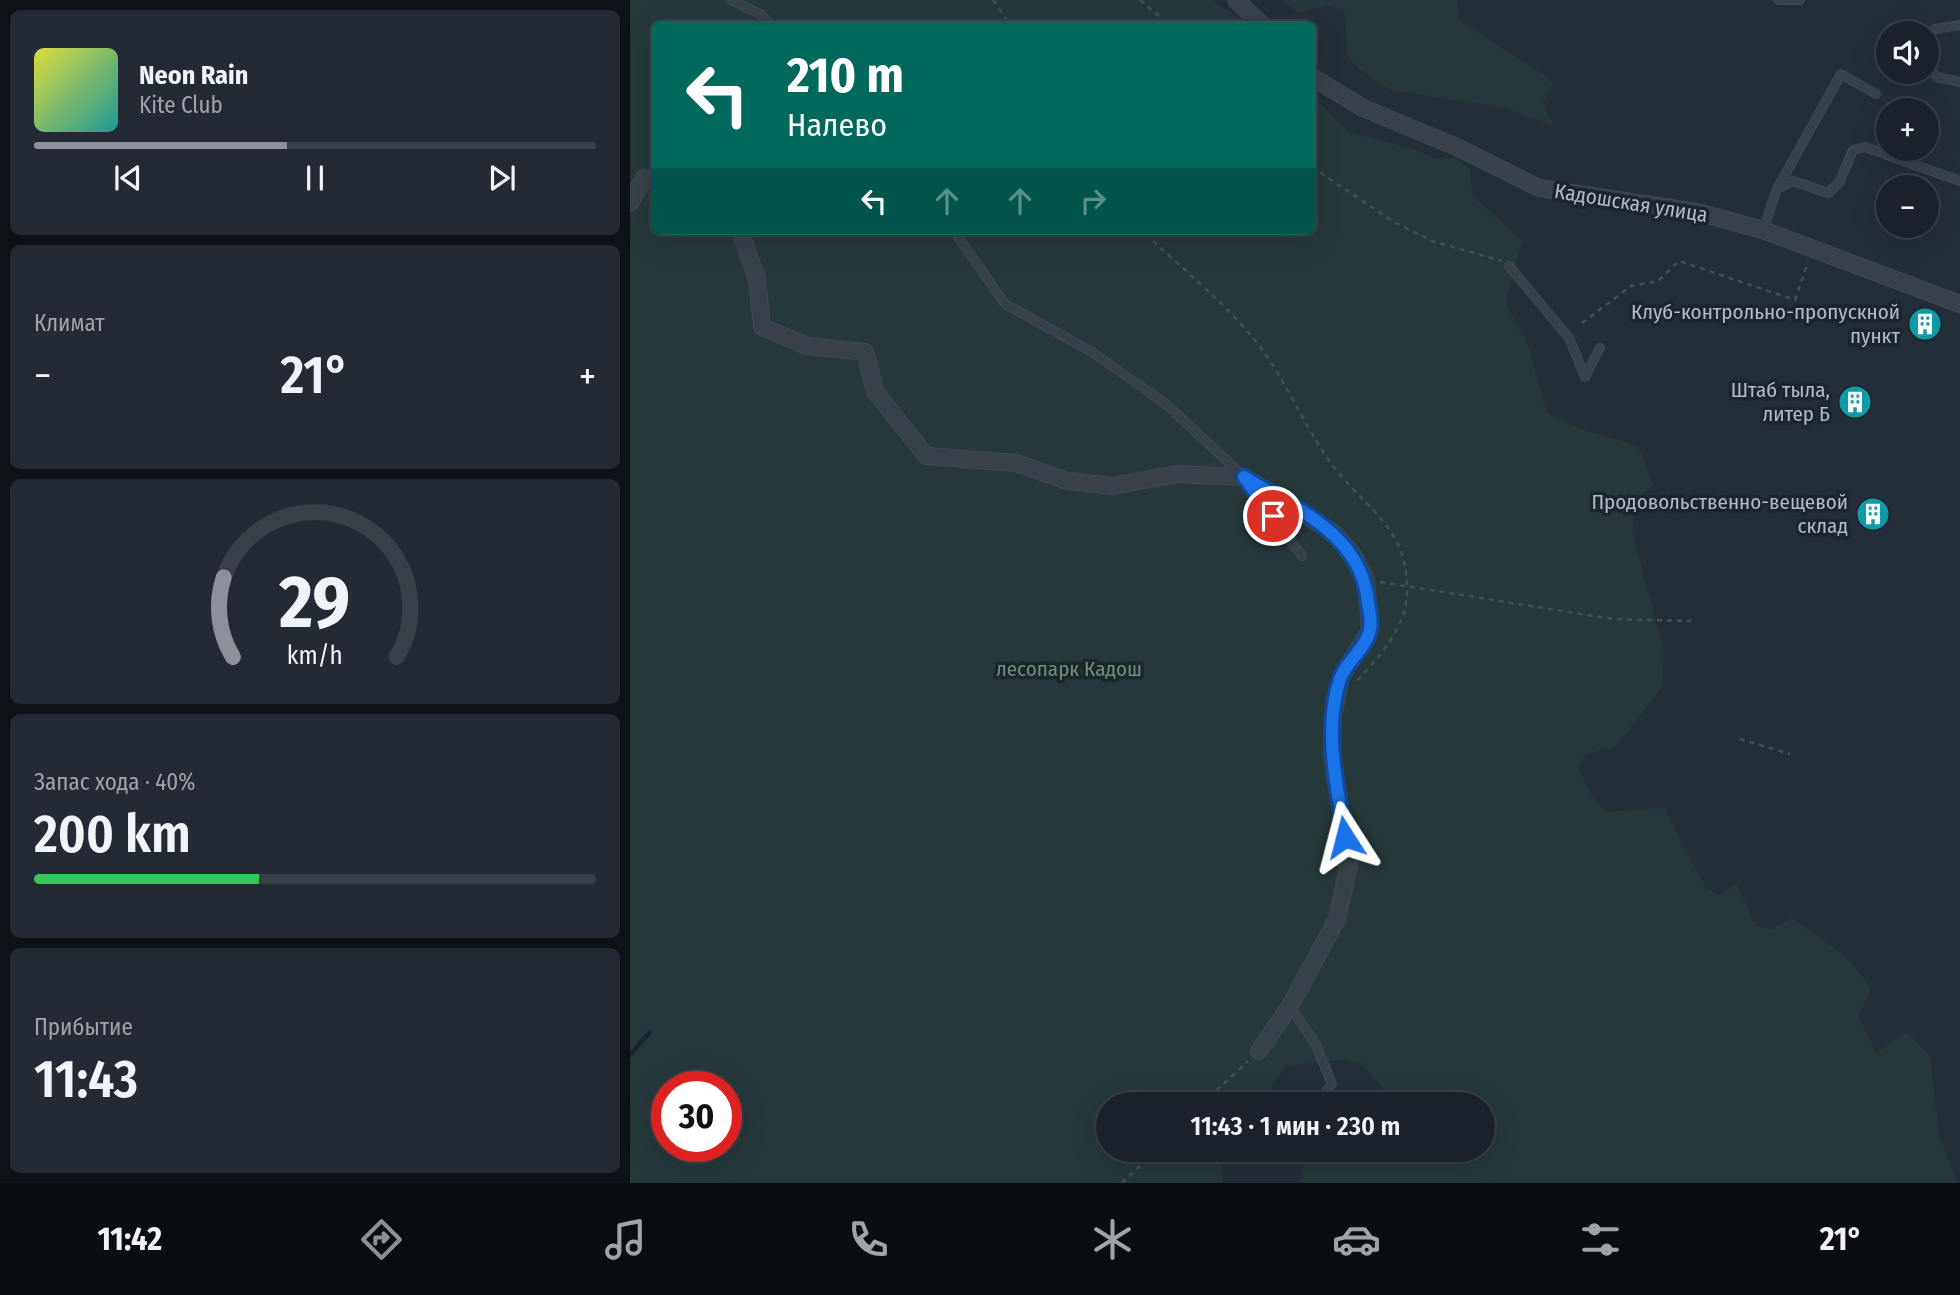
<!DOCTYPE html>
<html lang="ru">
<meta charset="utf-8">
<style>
:root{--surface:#1b222b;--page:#242a33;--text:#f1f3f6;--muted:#a0a4a9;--line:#393f47;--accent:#8c9099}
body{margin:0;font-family:"Fira Sans Condensed",sans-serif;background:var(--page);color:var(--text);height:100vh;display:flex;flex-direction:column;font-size:26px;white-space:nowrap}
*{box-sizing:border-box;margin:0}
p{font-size:23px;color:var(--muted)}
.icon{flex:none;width:38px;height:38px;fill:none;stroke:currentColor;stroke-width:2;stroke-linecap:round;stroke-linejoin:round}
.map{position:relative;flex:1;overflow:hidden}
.panel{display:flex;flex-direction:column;gap:10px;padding:10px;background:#0f1318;width:630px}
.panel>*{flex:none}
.banner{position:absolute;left:21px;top:21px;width:665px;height:214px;border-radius:10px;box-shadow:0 7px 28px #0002,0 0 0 2px var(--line);background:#00695c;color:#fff;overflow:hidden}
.tools{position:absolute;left:1246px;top:21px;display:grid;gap:14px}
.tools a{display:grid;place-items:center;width:63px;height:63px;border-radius:50%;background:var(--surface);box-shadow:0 7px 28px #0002,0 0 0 2px var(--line);font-size:35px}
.speed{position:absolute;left:21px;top:1071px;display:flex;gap:14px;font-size:35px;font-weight:700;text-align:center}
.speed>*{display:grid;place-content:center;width:91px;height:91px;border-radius:50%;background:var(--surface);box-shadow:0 7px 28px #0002,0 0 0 2px var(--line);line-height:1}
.speed .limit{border:10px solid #d22;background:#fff;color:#111}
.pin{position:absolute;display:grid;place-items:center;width:60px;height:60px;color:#fff;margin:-30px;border:4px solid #fff;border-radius:50%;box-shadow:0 2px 7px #0007}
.me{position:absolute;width:77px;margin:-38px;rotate:351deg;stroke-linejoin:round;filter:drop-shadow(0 0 5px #0008)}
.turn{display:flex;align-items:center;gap:24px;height:147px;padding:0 21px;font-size:32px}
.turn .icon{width:91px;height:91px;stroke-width:2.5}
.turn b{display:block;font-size:49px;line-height:60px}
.lanes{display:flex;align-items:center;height:66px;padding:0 21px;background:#0003;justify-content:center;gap:35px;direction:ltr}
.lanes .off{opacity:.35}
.big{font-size:52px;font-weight:600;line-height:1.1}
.panel .tile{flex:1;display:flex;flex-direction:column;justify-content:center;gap:10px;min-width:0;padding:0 24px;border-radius:10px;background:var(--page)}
.panel .dial{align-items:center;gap:0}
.dial svg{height:182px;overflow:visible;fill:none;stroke:var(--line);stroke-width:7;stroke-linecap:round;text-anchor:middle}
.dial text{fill:var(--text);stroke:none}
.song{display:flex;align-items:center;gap:21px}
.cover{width:84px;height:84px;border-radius:10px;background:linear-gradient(135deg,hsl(60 70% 55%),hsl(180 70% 35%))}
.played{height:7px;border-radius:4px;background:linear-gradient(90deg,var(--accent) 45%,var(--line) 45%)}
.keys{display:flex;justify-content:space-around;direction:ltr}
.heat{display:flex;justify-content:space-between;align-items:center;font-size:38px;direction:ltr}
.charge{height:10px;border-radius:5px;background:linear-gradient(90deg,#34c759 40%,var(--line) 0)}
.trip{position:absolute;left:466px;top:1092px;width:399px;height:70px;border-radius:35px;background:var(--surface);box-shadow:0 7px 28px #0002,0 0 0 2px var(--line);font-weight:600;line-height:70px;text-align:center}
.dock{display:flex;height:112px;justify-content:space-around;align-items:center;background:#0b0e11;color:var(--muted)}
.dock .icon{width:49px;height:49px}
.dock .active{color:var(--accent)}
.dock b{font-size:32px;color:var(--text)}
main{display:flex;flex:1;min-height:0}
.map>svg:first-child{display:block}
</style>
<main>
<section class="panel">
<div class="tile">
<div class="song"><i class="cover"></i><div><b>Neon Rain</b><p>Kite Club</p></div></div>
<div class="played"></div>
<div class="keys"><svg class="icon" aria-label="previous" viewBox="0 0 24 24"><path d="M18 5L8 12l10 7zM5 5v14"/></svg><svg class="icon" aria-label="pause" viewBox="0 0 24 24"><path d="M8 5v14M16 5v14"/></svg><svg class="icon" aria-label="next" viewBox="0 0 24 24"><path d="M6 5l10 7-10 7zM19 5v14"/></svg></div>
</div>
<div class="tile"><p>Климат</p>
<div class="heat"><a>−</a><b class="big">21°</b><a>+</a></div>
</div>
<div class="tile dial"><svg viewBox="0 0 100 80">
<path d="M14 69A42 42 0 1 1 86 69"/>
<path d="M14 69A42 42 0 0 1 10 34" stroke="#8c9099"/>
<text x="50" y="56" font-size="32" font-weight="700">29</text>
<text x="50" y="72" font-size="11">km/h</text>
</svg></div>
<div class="tile"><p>Запас хода · 40%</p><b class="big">200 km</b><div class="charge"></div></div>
<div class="tile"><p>Прибытие</p><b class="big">11:43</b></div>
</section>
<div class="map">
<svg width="1330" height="1183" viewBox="0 0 1330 1183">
<rect width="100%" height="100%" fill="#242e39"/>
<g fill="#26383a" fill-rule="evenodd">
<path d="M0,0H580L619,24H24V231H682L683,95L719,132L787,150L804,158H826L840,169L843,196L892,241L876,304L897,342L917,413L951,429L1008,446L1023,485L1006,499L1002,530L1034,653L1033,686L986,746L954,755L949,767L957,788L975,812L1034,808L1075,887L1089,895L1107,883L1125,926L1142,929L1162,918L1217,957L1241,989L1228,1016L1246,1053L1277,1032L1300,1056L1309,1137L1328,1183H670L677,1150H852V1104H774L775,1098L753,1089L732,1064L712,1060L656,1066L633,1098L612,1100L605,1104H478V1150H569L591,1161L593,1183H0ZM37,1087H96V1146H37Z"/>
<path d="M652,0H828L829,20L917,77L923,85L913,102L924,126L875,108L760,90L729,69L717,54L715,13L698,5L668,13Z"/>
</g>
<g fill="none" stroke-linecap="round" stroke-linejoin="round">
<path stroke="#192535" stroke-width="4.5" d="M0,1055L19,1033"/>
<defs>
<g id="lane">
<path d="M101,0L130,14L141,24"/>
<path d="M1148,0H1170"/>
<path d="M1297,35L1305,29L1330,25"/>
<path d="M1297,67L1307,77L1330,82"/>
<path d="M1147,189L1211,74L1246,94"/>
<path d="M1133,230L1147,189L1163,181L1198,193L1209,183L1223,150L1235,147L1330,181"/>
<path d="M324,231L375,304L462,352L537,405L612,475"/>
<path d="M879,266L939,338L955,377L970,348"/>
<path d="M622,488L672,556"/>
<path d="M660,1006L686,1045L702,1084L685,1104"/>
</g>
<g id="street">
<path d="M606,0L631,24"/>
<path d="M682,77L733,108L829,148L909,188L1067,212L1133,230L1330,304"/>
<path d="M0,203L14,178"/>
<path d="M110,231L127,279L132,327L177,346L235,352L245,391L296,456L386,463L437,481L483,486L547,474L614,477L704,533L722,553L736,579L740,630L711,677L703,717L702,755L719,865L707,919L660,1006L629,1051"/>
</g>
</defs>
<use href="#lane" stroke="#414952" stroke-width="10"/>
<use href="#street" stroke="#414952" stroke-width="18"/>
<g stroke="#3f5152" stroke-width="2.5" stroke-dasharray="5 5" stroke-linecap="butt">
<path d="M363,0L380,24"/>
<path d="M510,0L538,24"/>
<path d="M682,167L764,222L802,241L872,261"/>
<path d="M521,231L524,242C558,273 594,303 623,338C657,378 675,432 708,472C742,514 778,530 777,592C777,627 748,658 726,682"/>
<path d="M952,323L1001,286L1028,281L1049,261L1165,300L1178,262"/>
<path d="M750,582L983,619L1061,621"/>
<path d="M1110,739L1160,754"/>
<path d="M572,1104L618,1061"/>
<path d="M492,1183L526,1150"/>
</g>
<use href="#lane" stroke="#384049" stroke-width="8"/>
<use href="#street" stroke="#384049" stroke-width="16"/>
</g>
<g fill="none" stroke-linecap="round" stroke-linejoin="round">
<defs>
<path id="route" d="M643,516L614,477C666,509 732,534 738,603C739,610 742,621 740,629C737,647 716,662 710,679C693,730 707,786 715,837"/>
</defs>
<use href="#route" stroke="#114b97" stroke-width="18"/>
<use href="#route" stroke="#1a73e8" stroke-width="12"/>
</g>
<defs>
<symbol id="building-disc" viewBox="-11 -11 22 22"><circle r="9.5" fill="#0f9aa8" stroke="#1d252e"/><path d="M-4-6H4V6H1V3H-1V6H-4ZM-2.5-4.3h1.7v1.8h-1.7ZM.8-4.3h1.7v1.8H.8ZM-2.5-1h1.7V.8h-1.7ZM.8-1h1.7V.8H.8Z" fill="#fff"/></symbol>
</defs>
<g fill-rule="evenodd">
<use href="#building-disc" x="1276" y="305" width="38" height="38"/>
<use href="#building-disc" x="1206" y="383" width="38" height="38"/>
<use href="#building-disc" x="1224" y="495" width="38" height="38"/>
</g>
<g text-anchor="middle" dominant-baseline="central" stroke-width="7" stroke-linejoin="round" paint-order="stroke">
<g font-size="21" fill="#b3bbc5" stroke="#1d252e">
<text transform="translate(1001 203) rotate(9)">Кадошская улица</text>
</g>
<g font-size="21" fill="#b3bbc5" stroke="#1d252e" text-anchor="end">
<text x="1270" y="312">Клуб-контрольно-пропускной<tspan x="1270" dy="24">пункт</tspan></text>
<text x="1200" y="390">Штаб тыла,<tspan x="1200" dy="24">литер Б</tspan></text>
<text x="1218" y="502">Продовольственно-вещевой<tspan x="1218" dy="24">склад</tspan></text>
</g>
<g font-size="21" fill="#6c9474" stroke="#1d252e">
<text x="439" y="669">лесопарк Кадош</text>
</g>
</g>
</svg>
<div class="tools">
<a><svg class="icon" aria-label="sound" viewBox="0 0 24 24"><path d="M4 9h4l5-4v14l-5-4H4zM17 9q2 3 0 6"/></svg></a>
<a>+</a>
<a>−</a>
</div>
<div class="speed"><div class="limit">30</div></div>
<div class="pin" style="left:643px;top:516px;background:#d93025"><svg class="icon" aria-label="arrive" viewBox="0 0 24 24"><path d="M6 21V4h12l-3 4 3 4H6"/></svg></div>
<svg class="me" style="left:715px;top:837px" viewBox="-20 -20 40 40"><path d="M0-17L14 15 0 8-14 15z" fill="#1a73e8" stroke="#fff" stroke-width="4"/></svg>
<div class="trip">11:43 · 1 мин · 230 m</div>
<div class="banner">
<div class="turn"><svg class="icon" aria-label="left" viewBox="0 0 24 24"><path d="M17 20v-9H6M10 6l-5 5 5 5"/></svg><div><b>210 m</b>Налево</div></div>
<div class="lanes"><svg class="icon" aria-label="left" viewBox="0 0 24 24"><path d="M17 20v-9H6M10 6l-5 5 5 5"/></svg><svg class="icon off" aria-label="ahead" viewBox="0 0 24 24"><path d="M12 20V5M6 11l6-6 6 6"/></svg><svg class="icon off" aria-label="ahead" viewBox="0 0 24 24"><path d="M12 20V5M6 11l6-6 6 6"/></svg><svg class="icon off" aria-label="right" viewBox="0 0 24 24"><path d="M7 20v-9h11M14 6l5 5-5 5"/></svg></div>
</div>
</div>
</main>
<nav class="dock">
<b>11:42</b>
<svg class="icon active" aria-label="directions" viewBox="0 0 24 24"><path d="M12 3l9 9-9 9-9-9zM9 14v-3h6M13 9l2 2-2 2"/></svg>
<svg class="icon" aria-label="music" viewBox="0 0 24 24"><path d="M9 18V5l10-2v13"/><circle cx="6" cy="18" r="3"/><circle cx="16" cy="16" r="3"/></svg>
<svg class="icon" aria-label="phone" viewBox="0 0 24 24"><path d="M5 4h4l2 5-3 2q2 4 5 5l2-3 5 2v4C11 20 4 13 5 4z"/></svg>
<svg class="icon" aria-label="climate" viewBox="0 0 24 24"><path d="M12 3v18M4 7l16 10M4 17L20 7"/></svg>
<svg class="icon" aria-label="car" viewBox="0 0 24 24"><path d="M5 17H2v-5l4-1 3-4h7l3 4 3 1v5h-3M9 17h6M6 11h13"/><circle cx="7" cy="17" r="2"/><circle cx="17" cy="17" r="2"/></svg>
<svg class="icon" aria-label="filters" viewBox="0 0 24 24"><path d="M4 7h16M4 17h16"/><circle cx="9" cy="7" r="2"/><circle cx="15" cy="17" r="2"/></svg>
<b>21°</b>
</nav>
